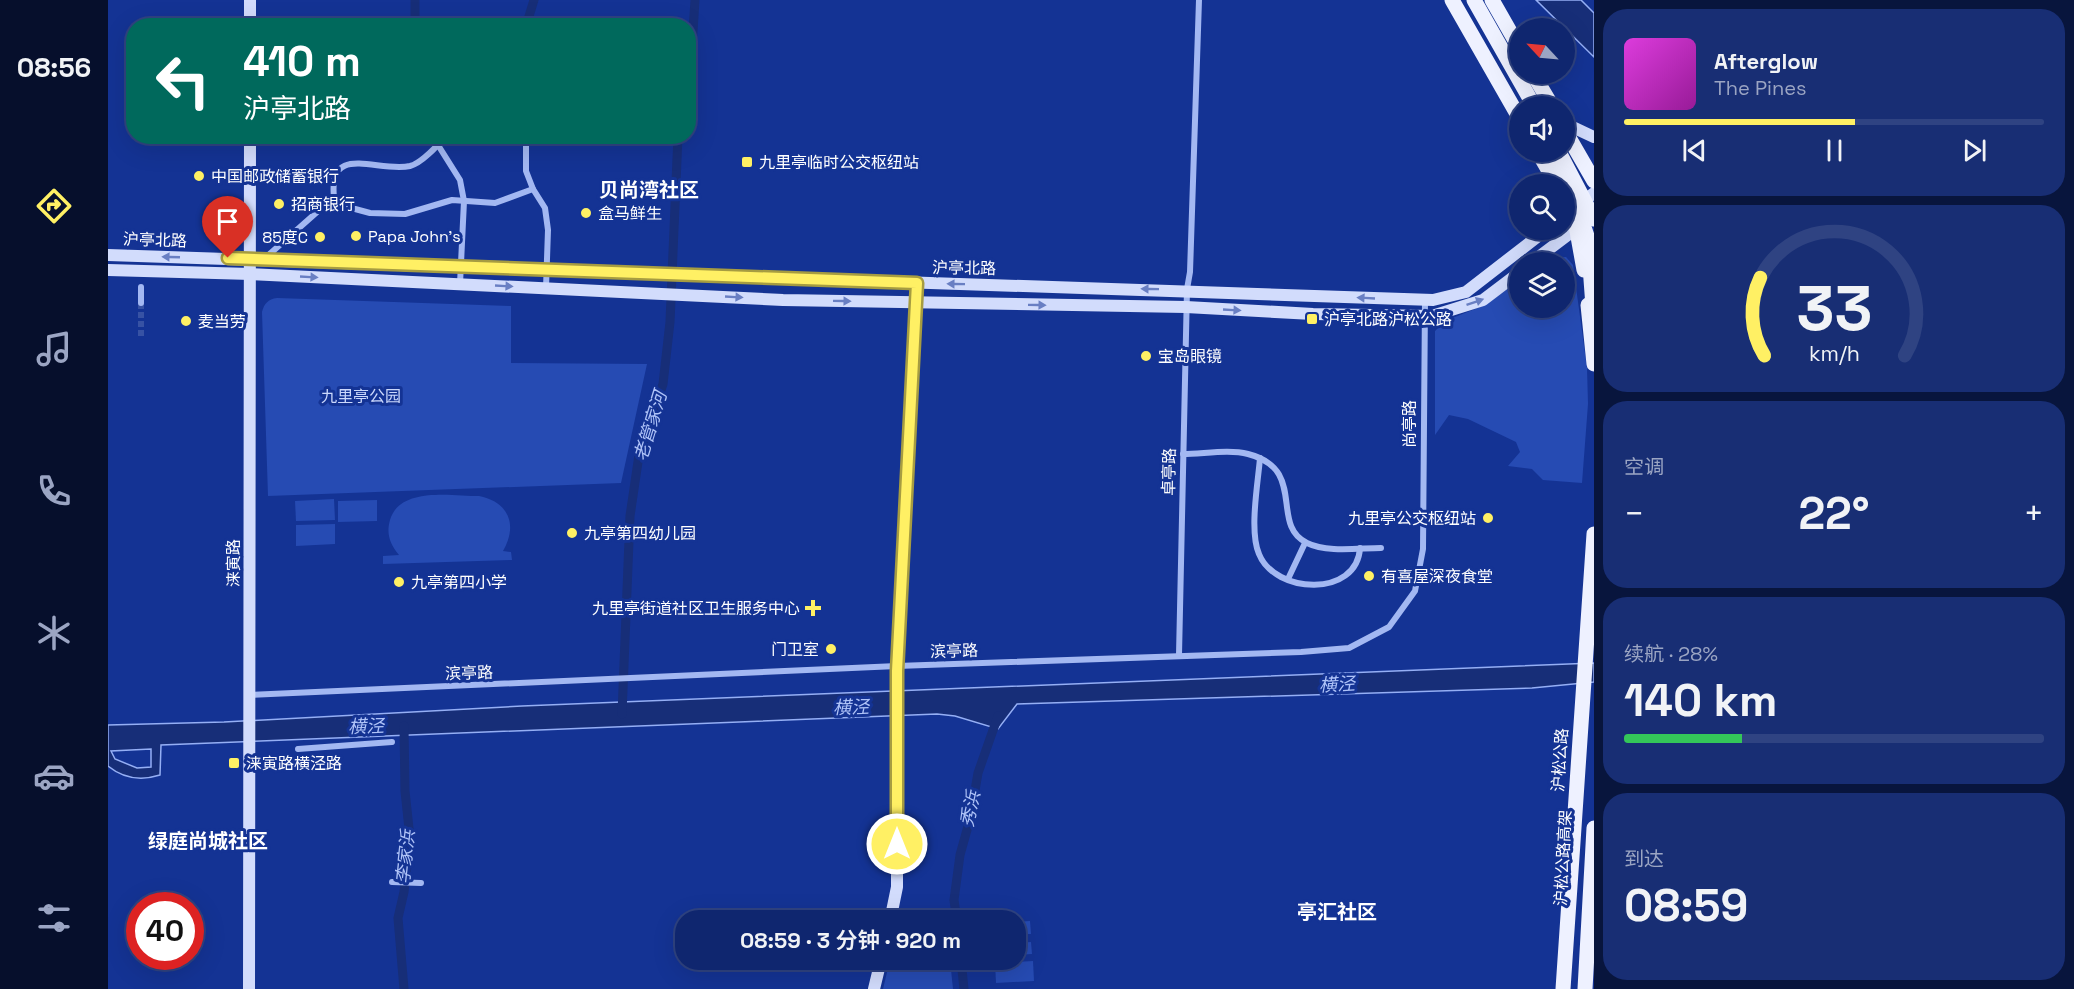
<!DOCTYPE html>
<html lang="zh">
<meta charset="utf-8">
<style>
:root{--surface:#0f266f;--page:#182e74;--text:#f1f3f6;--muted:#9ba5c3;--line:#2f4382;--accent:#fff064}
body{margin:0;font-family:"Space Grotesk","Noto Sans SC",sans-serif;background:var(--page);color:var(--text);height:100vh;display:flex;flex-direction:column;font-size:22px;white-space:nowrap}
*{box-sizing:border-box;margin:0}
p{font-size:20px;color:var(--muted)}
.icon{flex:none;width:33px;height:33px;fill:none;stroke:currentColor;stroke-width:2;stroke-linecap:round;stroke-linejoin:round}
.map{position:relative;flex:1;overflow:hidden}
.drawer{display:flex;flex-direction:column;gap:9px;padding:9px;background:#08153d;width:480px}
.drawer>*{flex:none}
.banner{position:absolute;left:18px;top:18px;width:570px;height:126px;border-radius:24px;box-shadow:0 6px 24px #0002,0 0 0 2px var(--line);background:#00695c;color:#fff;overflow:hidden}
.needle{width:39px;rotate:296deg}
.fabs{position:absolute;left:1401px;top:18px;display:grid;gap:12px}
.fabs a{display:grid;place-items:center;width:66px;height:66px;border-radius:50%;background:var(--surface);box-shadow:0 6px 24px #0002,0 0 0 2px var(--line);font-size:30px}
.speed{position:absolute;left:18px;top:892px;display:flex;gap:12px;font-size:30px;font-weight:700;text-align:center}
.speed>*{display:grid;place-content:center;width:78px;height:78px;border-radius:50%;background:var(--surface);box-shadow:0 6px 24px #0002,0 0 0 2px var(--line);line-height:1}
.speed .limit{border:9px solid #d22;background:#fff;color:#111}
.pin{position:absolute;display:grid;place-items:center;width:51px;height:51px;color:#fff;margin:-62px -26px;border-radius:50% 50% 50% 0;rotate:-45deg;box-shadow:0 0 6px #0007}
.pin .icon{rotate:45deg}
.me{position:absolute;width:66px;margin:-33px;rotate:0deg;stroke-linejoin:round;filter:drop-shadow(0 0 4px #0008)}
.turn{display:flex;align-items:center;gap:21px;height:126px;padding:0 18px;font-size:27px}
.turn .icon{width:78px;height:78px;stroke-width:2.5}
.turn b{display:block;font-size:42px;line-height:51px}
.big{font-size:45px;font-weight:600;line-height:1.1}
.drawer .widget{flex:1;display:flex;flex-direction:column;justify-content:center;gap:9px;min-width:0;padding:0 21px;border-radius:24px;background:var(--page)}
.drawer .dial{align-items:center;gap:0}
.dial svg{height:156px;overflow:visible;fill:none;stroke:var(--line);stroke-width:7;stroke-linecap:round;text-anchor:middle}
.dial text{fill:var(--text);stroke:none}
.song{display:flex;align-items:center;gap:18px}
.cover{width:72px;height:72px;border-radius:9px;background:linear-gradient(135deg,hsl(300 70% 55%),hsl(300 70% 35%))}
.played{height:6px;border-radius:3px;background:linear-gradient(90deg,var(--accent) 55%,var(--line) 55%)}
.keys{display:flex;justify-content:space-around;direction:ltr}
.heat{display:flex;justify-content:space-between;align-items:center;font-size:33px;direction:ltr}
.charge{height:9px;border-radius:4px;background:linear-gradient(90deg,#34c759 28%,var(--line) 0)}
.trip{position:absolute;left:567px;top:910px;width:351px;height:60px;border-radius:24px;background:var(--surface);box-shadow:0 6px 24px #0002,0 0 0 2px var(--line);font-weight:600;line-height:60px;text-align:center}
main{display:flex;flex:1;min-height:0}
.tab-bar{display:flex;flex-direction:column;width:108px;justify-content:space-around;align-items:center;background:#060f2c;color:var(--muted)}
.tab-bar .icon{width:42px;height:42px}
.tab-bar .current{color:var(--accent)}
.tab-bar b{font-size:27px;color:var(--text)}
.map>svg:first-child{display:block}
</style>
<main>
<nav class="tab-bar">
<b>08:56</b>
<svg class="icon current" aria-label="directions" viewBox="0 0 24 24"><path d="M12 3l9 9-9 9-9-9zM9 14v-3h6M13 9l2 2-2 2"/></svg>
<svg class="icon" aria-label="music" viewBox="0 0 24 24"><path d="M9 18V5l10-2v13"/><circle cx="6" cy="18" r="3"/><circle cx="16" cy="16" r="3"/></svg>
<svg class="icon" aria-label="phone" viewBox="0 0 24 24"><path d="M5 4h4l2 5-3 2q2 4 5 5l2-3 5 2v4C11 20 4 13 5 4z"/></svg>
<svg class="icon" aria-label="climate" viewBox="0 0 24 24"><path d="M12 3v18M4 7l16 10M4 17L20 7"/></svg>
<svg class="icon" aria-label="car" viewBox="0 0 24 24"><path d="M5 17H2v-5l4-1 3-4h7l3 4 3 1v5h-3M9 17h6M6 11h13"/><circle cx="7" cy="17" r="2"/><circle cx="17" cy="17" r="2"/></svg>
<svg class="icon" aria-label="filters" viewBox="0 0 24 24"><path d="M4 7h16M4 17h16"/><circle cx="9" cy="7" r="2"/><circle cx="15" cy="17" r="2"/></svg>
</nav>
<div class="map">
<svg width="1486" height="989" viewBox="0 0 1486 989">
<rect width="100%" height="100%" fill="#143394"/>
<g fill="#264bb3">
<path d="M1458,257L1465,265L1479,368L1480,404L1474,483L1435,480L1424,469L1400,466L1412,452L1408,442L1360,419L1341,415L1327,435V331L1337,321L1377,305L1411,281L1412,308H1456V262H1438L1446,258Z"/>
<path d="M169,298L403,306V363L539,364L513,483L160,496L154,312C156,304 160,299 169,298Z"/>
<path d="M371,496C401,502 410,525 395,551L403,552L404,560L275,564V556L291,555C282,544 278,534 282,520C292,486 344,496 371,496Z"/>
<path d="M226,499L227,520L188,521L187,501Z"/>
<path d="M269,500V521L230,522V501Z"/>
<path d="M227,524V544L188,546V525Z"/>
<path d="M793,909L837,911L838,921H790Z"/>
<path d="M922,921L923,934H908V922Z"/>
<path d="M923,942L924,954L908,955V943Z"/>
<path d="M782,960H842L845,989H775Z"/>
<path d="M925,961L926,981L888,983L887,963Z"/>
</g>
<g fill="#172e78" stroke="#95aff5" stroke-width="1.5" fill-rule="evenodd">
<path d="M1428,0H1473L1486,13V57Z"/>
<path d="M1486,663V682L1424,688L909,704L890,729L847,716L829,714L53,745L52,775C33,781 16,779 0,766V725L116,722L414,706ZM43,749V767L29,768L7,759L3,751Z"/>
</g>
<g fill="none" stroke-linecap="round" stroke-linejoin="round">
<g stroke="#172e78" stroke-width="9">
<path d="M307,0V26"/>
<path d="M418,26L426,0"/>
<path d="M580,56L584,47L587,0"/>
<path d="M514,714L522,516L531,455L555,384L562,322L570,136"/>
<path d="M849,921L846,900L852,855L862,819L870,773L890,716"/>
<path d="M853,960L856,989"/>
<path d="M296,989L290,918L296,892L302,838L297,791L296,726"/>
</g>
<path stroke="#3752a4" stroke-width="6" stroke-dasharray="6 3" stroke-linecap="butt" d="M33,303V337"/>
<g stroke="#a3b8f2" stroke-width="6">
<path d="M338,136C329,146 314,163 302,166C270,173 220,142 226,197L236,206L262,213L297,214L344,200L387,203L425,189"/>
<path d="M416,136L418,141L491,142"/>
<path d="M418,141V171L425,189L437,208L440,230L438,288"/>
<path d="M330,145L352,180L356,201L352,284"/>
<path d="M156,259L226,197"/>
<path d="M33,287V303"/>
<path d="M1075,454C1095,454 1121,449 1140,454C1200,469 1161,525 1199,543C1219,553 1251,548 1273,548"/>
<path d="M1152,458C1150,483 1141,531 1151,554C1167,594 1249,598 1252,548"/>
<path d="M1180,579L1197,543"/>
<path d="M1071,655L1079,289L1082,272L1091,0"/>
<path d="M141,695L789,666L1193,652L1241,648L1281,627L1307,591L1315,549L1317,300"/>
<path d="M190,749L284,742"/>
<path d="M284,882L313,883"/>
</g>
<g stroke="#d2dcfc" stroke-width="12">
<path d="M142,0V26"/>
<path d="M1456,123L1486,137"/>
<path d="M1456,215L1486,193"/>
<path d="M0,255L1325,300L1358,292L1438,230"/>
<path d="M1424,262L1473,225"/>
<path d="M0,270L143,274L675,300L1078,307L1205,314L1324,316L1375,300L1412,272"/>
<path d="M782,921L789,887V671L809,283"/>
<path d="M141,989L142,136"/>
<path d="M766,989L773,960"/>
</g>
<g stroke="#eef1ff" stroke-width="15">
<path d="M1344,0L1412,119"/>
<path d="M1366,0L1426,106"/>
<path d="M1384,0L1412,49"/>
<path d="M1425,74L1444,106"/>
<path d="M1456,129L1486,181"/>
<path d="M1430,152L1445,178"/>
<path d="M1467,220L1476,270"/>
<path d="M1480,305L1486,364"/>
<path d="M1455,989L1486,534"/>
<path d="M1477,989L1486,828"/>
</g>
<g stroke="#eef1ff" stroke-width="15">
<path d="M1439,152L1471,212L1480,239L1486,320"/>
<path d="M1451,152L1486,219"/>
</g>
</g>
<defs><path id="oneway-solid" d="M-6-.8H1V-3.2L6.5 0L1 3.2V.8H-6Z" transform="scale(1.5)"/></defs>
<g fill="#697fc3">
<use href="#oneway-solid" transform="translate(63 257) rotate(-178)"/>
<use href="#oneway-solid" transform="translate(201 277) rotate(3)"/>
<use href="#oneway-solid" transform="translate(848 284) rotate(-179)"/>
<use href="#oneway-solid" transform="translate(396 286) rotate(3)"/>
<use href="#oneway-solid" transform="translate(1042 289) rotate(-179)"/>
<use href="#oneway-solid" transform="translate(626 297) rotate(3)"/>
<use href="#oneway-solid" transform="translate(1258 298) rotate(-177)"/>
<use href="#oneway-solid" transform="translate(734 301) rotate(1)"/>
<use href="#oneway-solid" transform="translate(1367 302) rotate(-19)"/>
<use href="#oneway-solid" transform="translate(929 305) rotate(1)"/>
<use href="#oneway-solid" transform="translate(1124 310) rotate(3)"/>
</g>
<g fill="none" stroke-linecap="round" stroke-linejoin="round">
<defs>
<path id="route" d="M120,258L809,283L789,671V844"/>
</defs>
<use href="#route" stroke="#a69c41" stroke-width="15"/>
<use href="#route" stroke="#fff064" stroke-width="10"/>
</g>
<g fill="#fff064" stroke="#143394" stroke-width="2">
<rect x="633" y="156" width="12" height="12" rx="3"/>
<circle cx="91" cy="176" r="6"/>
<circle cx="171" cy="204" r="6"/>
<circle cx="478" cy="213" r="6"/>
<circle cx="248" cy="236" r="6"/>
<circle cx="212" cy="237" r="6"/>
<rect x="1198" y="313" width="12" height="12" rx="3"/>
<circle cx="78" cy="321" r="6"/>
<circle cx="1038" cy="356" r="6"/>
<circle cx="1380" cy="518" r="6"/>
<circle cx="464" cy="533" r="6"/>
<circle cx="1261" cy="576" r="6"/>
<circle cx="291" cy="582" r="6"/>
<path d="M702 599h6v6h6v6h-6v6h-6v-6h-6v-6h6z"/>
<circle cx="723" cy="649" r="6"/>
<rect x="120" y="757" width="12" height="12" rx="3"/>
</g>
<g text-anchor="middle" dominant-baseline="central" stroke-width="6" stroke-linejoin="round" paint-order="stroke">
<g font-size="16" fill="#fff" stroke="#143394" text-anchor="start">
<text x="651" y="162">九里亭临时公交枢纽站</text>
<text x="103" y="176">中国邮政储蓄银行</text>
<text x="183" y="204">招商银行</text>
<text x="490" y="213">盒马鲜生</text>
<text x="260" y="236">Papa John's</text>
<text x="200" y="237" text-anchor="end">85度C</text>
<text x="1216" y="319">沪亭北路沪松公路</text>
<text x="90" y="321">麦当劳</text>
<text x="1050" y="356">宝岛眼镜</text>
<text x="1368" y="518" text-anchor="end">九里亭公交枢纽站</text>
<text x="476" y="533">九亭第四幼儿园</text>
<text x="1273" y="576">有喜屋深夜食堂</text>
<text x="303" y="582">九亭第四小学</text>
<text x="692" y="608" text-anchor="end">九里亭街道社区卫生服务中心</text>
<text x="711" y="649" text-anchor="end">门卫室</text>
<text x="138" y="763">涞寅路横泾路</text>
</g>
<g font-size="16" fill="#fff" stroke="#143394">
<text transform="translate(47 240) rotate(2)">沪亭北路</text>
<text transform="translate(856 268) rotate(1)">沪亭北路</text>
<text transform="translate(1301 424) rotate(-90)">尚亭路</text>
<text transform="translate(1061 472) rotate(-89)">卓亭路</text>
<text transform="translate(125 563) rotate(-90)">涞寅路</text>
<text transform="translate(846 651) rotate(-2)">滨亭路</text>
<text transform="translate(361 673) rotate(-2)">滨亭路</text>
<text transform="translate(1452 760) rotate(-86)">沪松公路</text>
<text transform="translate(1455 858) rotate(-87)">沪松公路高架</text>
</g>
<g font-size="16" fill="#cbd8fc" stroke="#143394">
<text x="253" y="396">九里亭公园</text>
</g>
<g font-size="18" font-style="italic" fill="#afc3f8" stroke="#143394">
<text transform="translate(542 426) rotate(-73)">老管家河</text>
<text transform="translate(1229 684) rotate(-3)">横泾</text>
<text transform="translate(743 707) rotate(-2)">横泾</text>
<text transform="translate(258 726) rotate(-2)">横泾</text>
<text transform="translate(862 809) rotate(-78)">秀浜</text>
<text transform="translate(297 857) rotate(-84)">李家浜</text>
</g>
<g font-size="20" font-weight="bold" fill="#fff" stroke="#143394">
<text x="541" y="190">贝尚湾社区</text>
<text x="100" y="841">绿庭尚城社区</text>
<text x="1229" y="912">亭汇社区</text>
</g>
</g>
</svg>
<div class="fabs">
<a><svg class="needle" viewBox="-14 -14 28 28"><path d="M0-13l5 13h-10z" fill="#e53935"/><path d="M0 13l5-13h-10z" fill="#9ba5c3"/></svg></a>
<a><svg class="icon" aria-label="sound" viewBox="0 0 24 24"><path d="M4 9h4l5-4v14l-5-4H4zM17 9q2 3 0 6"/></svg></a>
<a><svg class="icon" aria-label="search" viewBox="0 0 24 24"><circle cx="10" cy="10" r="6"/><path d="M15 15l6 6"/></svg></a>
<a><svg class="icon" aria-label="layers" viewBox="0 0 24 24"><path d="M12 4l9 5-9 5-9-5zM3 14l9 5 9-5"/></svg></a>
</div>
<div class="speed"><div class="limit">40</div></div>
<div class="pin" style="left:120px;top:258px;background:#d93025"><svg class="icon" aria-label="arrive" viewBox="0 0 24 24"><path d="M6 21V4h12l-3 4 3 4H6"/></svg></div>
<svg class="me" style="left:789px;top:844px" viewBox="-20 -20 40 40"><circle r="17" fill="#fff064" stroke="#fff" stroke-width="3"/><path d="M0-11L8 9 0 5-8 9z" fill="#fff"/></svg>
<div class="trip">08:59 · 3 分钟 · 920 m</div>
<div class="banner">
<div class="turn"><svg class="icon" aria-label="left" viewBox="0 0 24 24"><path d="M17 20v-9H6M10 6l-5 5 5 5"/></svg><div><b>410 m</b>沪亭北路</div></div>
</div>
</div>
<section class="drawer">
<div class="widget">
<div class="song"><i class="cover"></i><div><b>Afterglow</b><p>The Pines</p></div></div>
<div class="played"></div>
<div class="keys"><svg class="icon" aria-label="previous" viewBox="0 0 24 24"><path d="M18 5L8 12l10 7zM5 5v14"/></svg><svg class="icon" aria-label="pause" viewBox="0 0 24 24"><path d="M8 5v14M16 5v14"/></svg><svg class="icon" aria-label="next" viewBox="0 0 24 24"><path d="M6 5l10 7-10 7zM19 5v14"/></svg></div>
</div>
<div class="widget dial"><svg viewBox="0 0 100 80">
<path d="M14 69A42 42 0 1 1 86 69"/>
<path d="M14 69A42 42 0 0 1 12 29" stroke="#fff064"/>
<text x="50" y="56" font-size="32" font-weight="700">33</text>
<text x="50" y="72" font-size="11">km/h</text>
</svg></div>
<div class="widget"><p>空调</p>
<div class="heat"><a>−</a><b class="big">22°</b><a>+</a></div>
</div>
<div class="widget"><p>续航 · 28%</p><b class="big">140 km</b><div class="charge"></div></div>
<div class="widget"><p>到达</p><b class="big">08:59</b></div>
</section>
</main>
